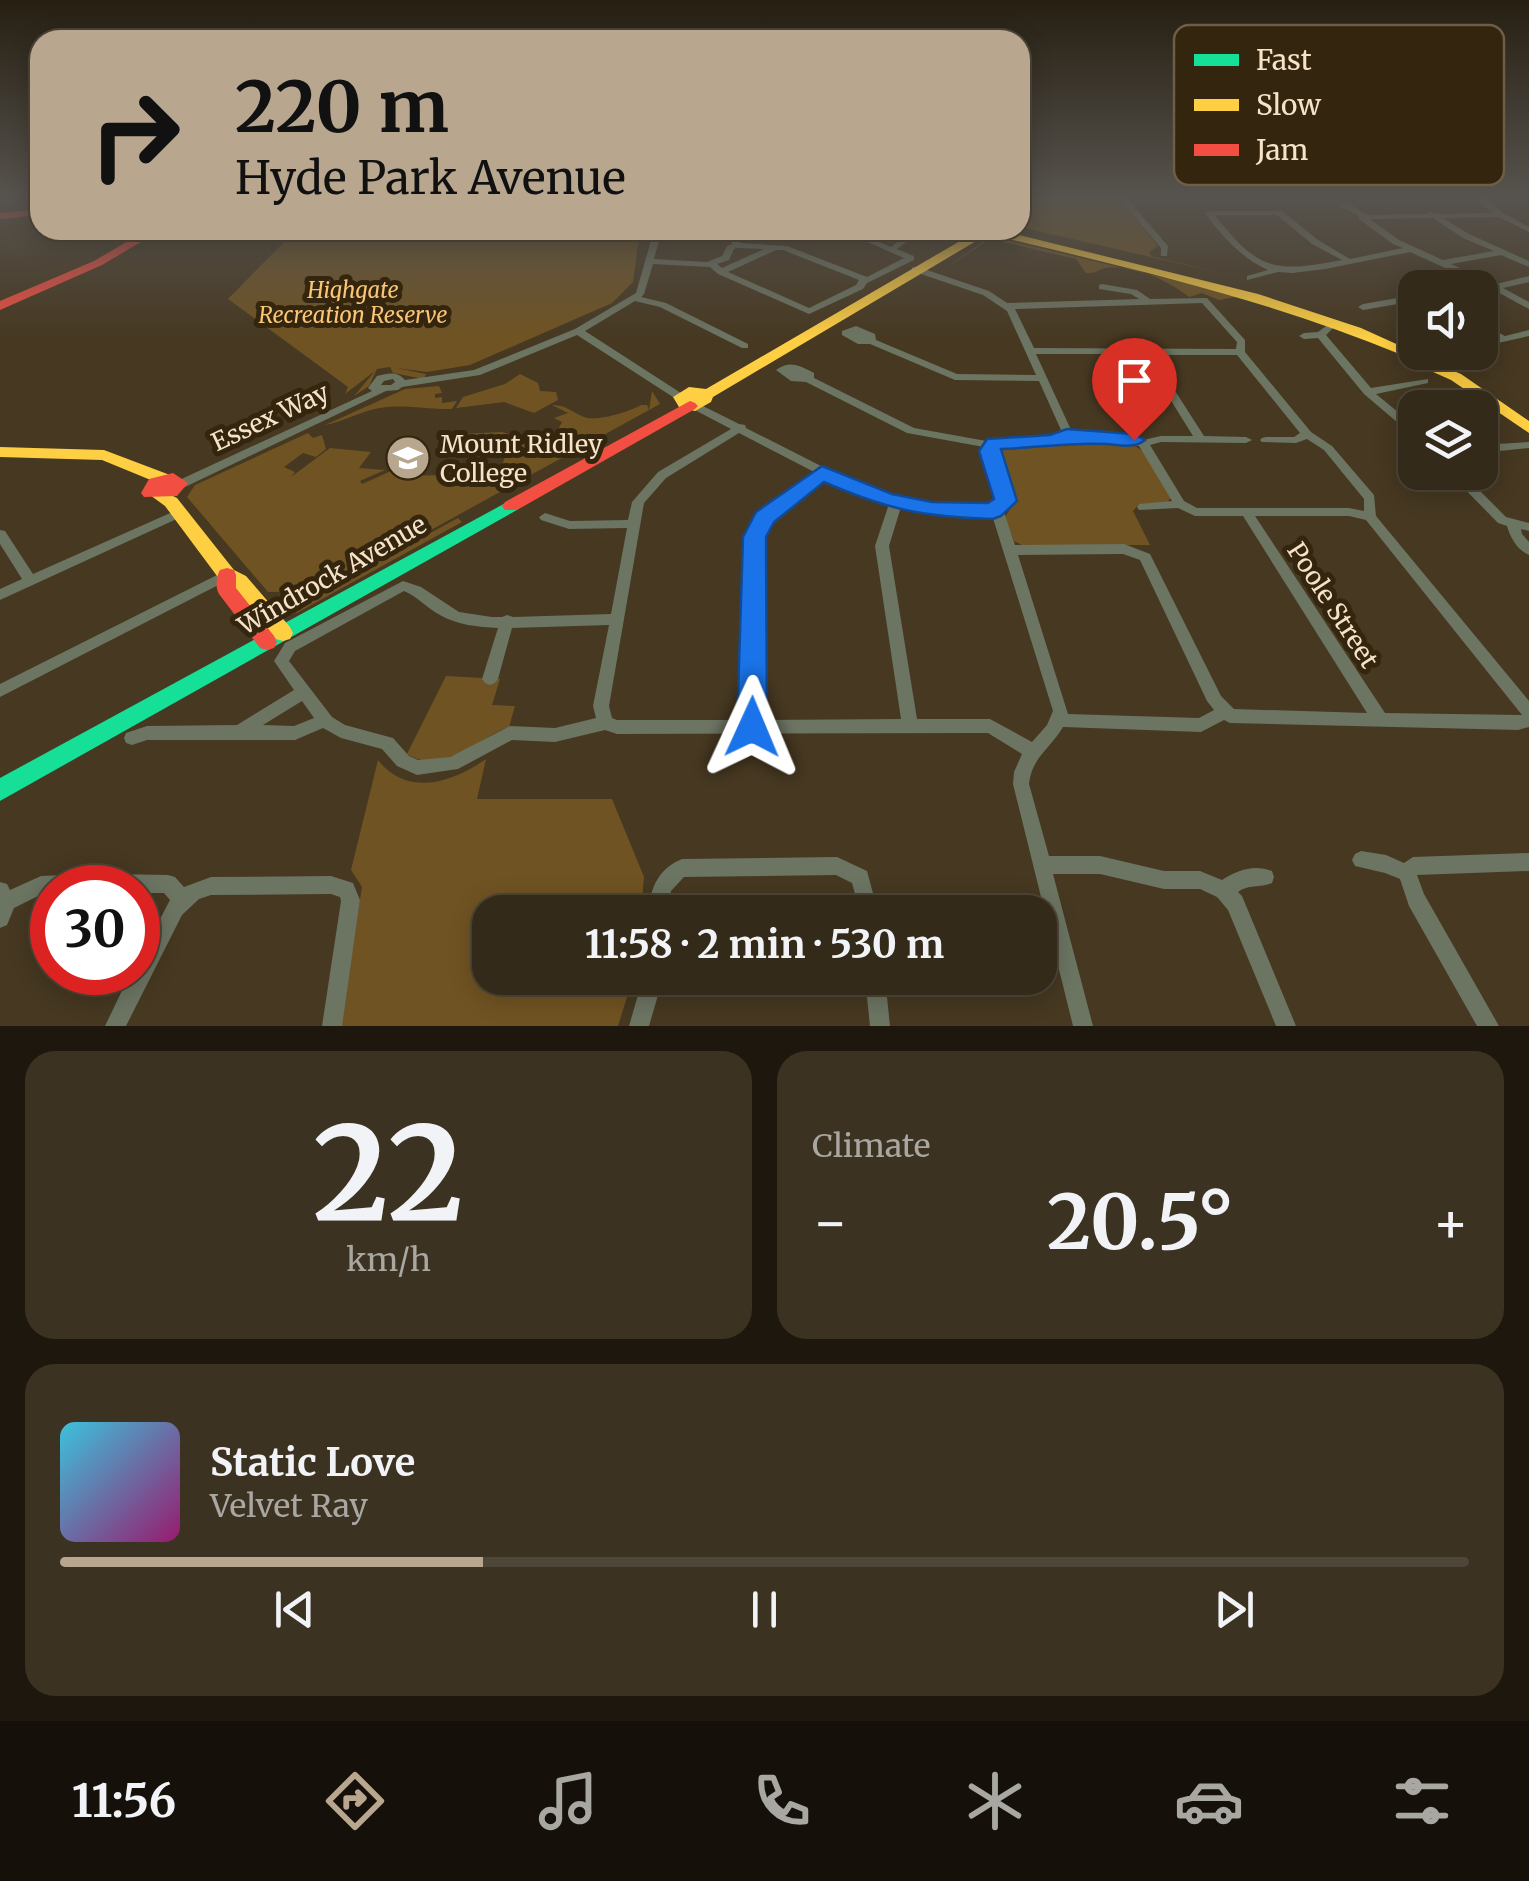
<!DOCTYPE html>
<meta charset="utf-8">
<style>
:root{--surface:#342a19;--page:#3c3222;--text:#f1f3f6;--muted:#a9a7a2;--line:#4e4638;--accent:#b8a78e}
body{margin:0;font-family:Merriweather,serif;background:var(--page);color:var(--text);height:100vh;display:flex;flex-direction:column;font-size:38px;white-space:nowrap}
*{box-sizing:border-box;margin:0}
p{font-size:32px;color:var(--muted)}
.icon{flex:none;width:55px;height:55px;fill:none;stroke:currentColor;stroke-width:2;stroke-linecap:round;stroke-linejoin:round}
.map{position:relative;height:1026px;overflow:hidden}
.side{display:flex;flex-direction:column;gap:25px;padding:25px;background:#1d170e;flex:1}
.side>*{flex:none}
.banner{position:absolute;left:30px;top:30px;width:1000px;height:210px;border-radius:30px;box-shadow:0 5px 25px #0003,0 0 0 2px var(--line);background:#b8a78e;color:#111;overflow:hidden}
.tools{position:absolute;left:1398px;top:270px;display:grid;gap:20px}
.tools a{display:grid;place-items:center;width:100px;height:100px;border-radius:20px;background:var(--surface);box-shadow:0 5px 25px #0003,0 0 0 2px var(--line);font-size:50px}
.speed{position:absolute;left:30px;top:865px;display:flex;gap:20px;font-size:50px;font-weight:700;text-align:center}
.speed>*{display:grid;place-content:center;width:130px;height:130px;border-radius:50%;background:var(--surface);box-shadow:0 5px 25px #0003,0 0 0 2px var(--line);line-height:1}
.speed .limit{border:15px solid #d22;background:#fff;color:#111}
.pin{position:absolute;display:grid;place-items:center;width:85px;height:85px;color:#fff;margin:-102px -42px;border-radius:50% 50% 50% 0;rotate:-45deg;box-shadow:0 0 10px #0007}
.pin .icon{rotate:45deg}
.me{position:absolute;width:110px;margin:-55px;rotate:1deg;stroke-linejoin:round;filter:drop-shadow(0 0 8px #0008)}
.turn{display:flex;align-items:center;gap:35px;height:210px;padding:0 40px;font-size:45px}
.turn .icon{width:130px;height:130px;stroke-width:2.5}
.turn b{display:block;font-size:70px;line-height:85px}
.big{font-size:75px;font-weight:700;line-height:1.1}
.side .tile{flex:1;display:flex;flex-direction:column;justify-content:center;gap:15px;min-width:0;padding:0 35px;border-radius:30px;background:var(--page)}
.side .dial{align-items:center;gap:0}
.dial b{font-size:130px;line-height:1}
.song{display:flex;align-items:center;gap:30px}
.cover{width:120px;height:120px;border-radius:15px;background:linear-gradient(135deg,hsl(190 70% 55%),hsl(320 70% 35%))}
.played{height:10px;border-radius:5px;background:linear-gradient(90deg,var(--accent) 30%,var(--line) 30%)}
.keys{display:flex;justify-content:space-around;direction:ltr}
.heat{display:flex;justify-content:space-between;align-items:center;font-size:55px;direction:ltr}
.side .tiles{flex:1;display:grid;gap:25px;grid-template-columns:1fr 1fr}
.tile:last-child{grid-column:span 2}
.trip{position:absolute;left:472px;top:895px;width:585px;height:100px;border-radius:30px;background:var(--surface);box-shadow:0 5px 25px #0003,0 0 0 2px var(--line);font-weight:700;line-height:100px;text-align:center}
.dock{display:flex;height:160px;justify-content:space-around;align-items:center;background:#15110a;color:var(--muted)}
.dock .icon{width:70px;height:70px}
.dock .on{color:var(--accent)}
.dock b{font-size:45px;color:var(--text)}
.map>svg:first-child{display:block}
</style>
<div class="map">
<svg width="1529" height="1026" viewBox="0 0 1529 1026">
<rect width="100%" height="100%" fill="#463821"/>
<g fill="#705322">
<path d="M1020,196H1117L1158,246L1149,252L1151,256L1221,273L1020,227Z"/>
<path d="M296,230H640L633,282L612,303L470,365L427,372L396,368L426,374L424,379L393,373L390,367L377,369L369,386L354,396L375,371L345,394L348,387L228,299Z"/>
<path d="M998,238L1240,296L1219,300L1202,293L1189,297C1170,281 1131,263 1105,268C1097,270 1097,274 1086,273L1076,259L994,240L987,241L947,267L985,240Z"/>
<path d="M520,374L538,383L540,391L556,392L558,400L534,413L504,402L456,408L463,397L505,384Z"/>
<path d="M439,386L442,393L435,394V398L442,397V403L457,401L452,409C425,410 408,404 380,408C361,411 343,422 325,425L405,389Z"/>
<path d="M652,391L660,404L320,591L268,592L187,497L195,485L308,433L313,438L322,435L326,449L316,457L303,453L284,467L295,472L291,477L330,448L371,452L359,468L385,470L360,481L362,484L391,471L407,472L406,476L443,475L442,485L469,482L471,472L488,463V466H502L507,450L483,448V444L465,437L457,440L461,434L502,432L515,436L518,443C546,446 548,448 562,422L554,418L568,413L552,405C567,405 571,412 584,417C596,422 629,412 641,405H647L649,410Z"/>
<path d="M1078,440C1148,446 1135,434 1171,498L1165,504H1139L1133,511L1150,545H1022L1014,541L1005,517L1012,506L996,448L1006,444Z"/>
<path d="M458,518L462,522L297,613L278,616Z"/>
<path d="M446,676L500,679L492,705L515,706L509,727C478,738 441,776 407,754Z"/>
<path d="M486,759L477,799H612L644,877L641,912H490V978H633L618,1026H341L362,887L351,870L378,760C408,798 453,782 486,759Z"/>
</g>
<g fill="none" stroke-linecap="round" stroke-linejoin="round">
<g fill="#6c7462" fill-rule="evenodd">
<path d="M1117,196H1125L1168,246L1167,256H1161V248Z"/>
<path d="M1186,196H1195L1196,197L1192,199Z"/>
<path d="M1474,196H1482L1503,213L1529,227V232L1499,217L1443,218L1469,234L1529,261V267L1501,255L1451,264L1496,284L1529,276V282L1503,288L1529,302V309L1492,289L1410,252L1325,269L1292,273L1278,272L1247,280V276L1268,270C1241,258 1222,236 1205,213L1209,211H1282L1318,240L1350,259L1403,248L1393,244L1359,219V216L1341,207V203H1347L1368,215L1427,214L1431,212L1436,214L1493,213ZM1215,215H1277L1312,244L1342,260C1275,273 1258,271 1215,215ZM1433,218L1463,238L1494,251L1443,260L1399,240L1370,219Z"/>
<path d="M654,230H662L654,259L707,262L722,256L727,246L732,244L733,230H741L740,243L787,246L867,277L904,258L840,230H851L891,247L913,230H922L897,249L914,256V260L867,283L863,289L809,314L718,274L710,267L653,264L644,294L641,297L666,303L748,344V348H742L660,307L635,301L585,331L684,395V399H676L577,335L480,375L402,387L398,390L386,391L183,488L179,489L173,485L175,482L372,391L368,388L377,376C389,373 397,371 405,380L474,370L575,329L636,293ZM737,248L764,249L722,268L717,264L729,260L734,249ZM776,250H783L859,280L856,285L809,308L728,272ZM393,379L395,382L391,385H381L384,381Z"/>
<path d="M912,267H918L989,291L1007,303L1139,299L1131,294L1099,289V285L1102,284L1137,290L1150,299L1207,298L1245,340V352L1311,432L1332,446L1374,495L1376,516L1529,701V727L1518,730L1230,723L1224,720L1201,732L1063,727C1050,749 1032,757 1029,784L1049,856H1100L1164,871H1200L1222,880C1237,870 1254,864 1272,871L1274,877L1272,883C1260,888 1248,884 1238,892L1242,896L1296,1026H1276L1228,910L1217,897L1200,889H1164L1100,874H1053L1093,1026H1073L1013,784L1014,772L1022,754L988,733L617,734L605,730L555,742L512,740L458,769L417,775L397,766L382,749L341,738L323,728L295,740H147L132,745L126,743L124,738L126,733L147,726L237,725L294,690L274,661L285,643L403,581L421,587L459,612L492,617H502L507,615L513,617L611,614L627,528L569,529L541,520L539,517L545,513L570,521L628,520L632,502L658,472L731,429L691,408L690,406L691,404H699L739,424L745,425L746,428L876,494L932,505H997L999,501L984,447L907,433L806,382L791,381L776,370C790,360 799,365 814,373V378L914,428L992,442L1003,438L1061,436V430L1039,381L955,380L870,344H858L842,335V331L856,326L875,334L876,340L957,374L1036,375L1007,311L983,295L912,271ZM1202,303L1237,342L1236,349L1034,348L1015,309ZM1036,354H1142L1193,436H1161L1143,440L1072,432ZM1152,355H1237L1300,433L1294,437H1266L1262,438L1260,440L1262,442L1296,443L1307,439L1324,450L1364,499V511L1349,508H1197L1184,501L1150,445L1161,442L1246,443L1252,440L1246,437L1204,436ZM739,433L816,473L767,508L749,537L744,720H617L612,718L609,706L644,503L666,478ZM1071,439L1139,446L1172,501L1139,504L1137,507L1139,510L1178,508L1195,516H1243L1367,713L1234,709L1221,696L1150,554L1124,544L1015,545L1004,512L1006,511L1011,501L996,448C1020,438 1048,451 1071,439ZM825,477L869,500L889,504L875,546L901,719L760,720L761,537L775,514ZM901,507L932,513L992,515L1053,711L1047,725L1032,742L990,719H917L889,546ZM1255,516H1349L1366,520L1522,715L1385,713ZM1123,554L1140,560L1207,701L1214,710L1199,718L1068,714L1018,555ZM404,591C418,597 427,608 440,615C457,625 478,627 498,628L482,679L485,683L490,685L495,683L498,679L512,628L609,625L593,706L596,718L555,728L510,726L450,757L418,760L409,756L393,738L345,725L332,717L289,661L295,651ZM302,701L314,718L294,726L263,725Z"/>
<path d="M1412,283L1419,288H1415V291L1408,286Z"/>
<path d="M1415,295V301L1363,310L1358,307L1363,304Z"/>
<path d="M1480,323L1505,336L1529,330V336L1480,347V341L1495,338L1480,330Z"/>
<path d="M1329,324L1334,327L1326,335L1371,388L1428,379V383L1376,394L1415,426V435L1411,434L1364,394L1318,338L1304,339L1299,336L1304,333L1318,332Z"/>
<path d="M1440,352H1458L1443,358H1435V354Z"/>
<path d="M1529,442V448L1480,453V445Z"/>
<path d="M1448,472H1461L1506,517L1529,523V531L1521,529L1522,534L1529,542V555C1517,550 1510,537 1507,526L1498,523Z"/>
<path d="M177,510L181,511L183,514L181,517L0,600V589L22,579L0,544V530L5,531L33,574Z"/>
<path d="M227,570L232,572L234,575L232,578L0,697V684Z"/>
<path d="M1361,851L1386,855L1404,863L1413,857L1529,853V871L1417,875L1424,894L1499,1026H1477L1409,906L1400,879L1385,873L1355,866L1352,860L1355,854Z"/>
<path d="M837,857L867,871L878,912H860L852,883L836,875L684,877L671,891L667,912H648C651,887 658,869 682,859Z"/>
<path d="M91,874L98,876L100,883L98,888H52V894H42L14,908L7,925L0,928V882L7,884L10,890L41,876Z"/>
<path d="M113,874L168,875L175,877L184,887L211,877L331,876L353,883L360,900L342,1026H322L341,901L340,897L331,894L211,895L199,899L182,915L126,1026H105L131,972H138V961L170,900L164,893H138V888H106L104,883L106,876Z"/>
<path d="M643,978H663L649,1026H629Z"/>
<path d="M865,978H885L890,1026H870Z"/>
</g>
<path fill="#16e098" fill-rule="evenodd" d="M511,500L520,506L517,510L0,801V778Z"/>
<g fill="#ffcf43" fill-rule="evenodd">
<path d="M979,230H999L1258,294L1361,328L1414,352L1412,355H1402C1268,299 1129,268 988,234L713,397L711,402L695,411L679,407L673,397L689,387L706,389Z"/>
<path d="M1427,360L1461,374L1529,421V433L1451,380L1422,367V361Z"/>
<path d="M0,447L104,450L170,475L172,479L170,483H158L102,460L0,457Z"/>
<path d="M159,489L177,498L234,570L246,576L290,627L293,633L290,639L283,641L276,639L232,586L220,580L165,506L150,495Z"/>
</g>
<g fill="#f24e42" fill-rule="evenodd">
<path d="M40,209V215L0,219V213Z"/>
<path d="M147,230H161L102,265L0,310V301L94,261Z"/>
<path d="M690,401L695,403L698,406L695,409L517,510H505L502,506L505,502Z"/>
<path d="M173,473L188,483L177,496L144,497L141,493L149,479Z"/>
<path d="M227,568L234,570L236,575V588L274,636L277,642L274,648L267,650L260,648L219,594C215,587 216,577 220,570Z"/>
</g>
</g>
<linearGradient id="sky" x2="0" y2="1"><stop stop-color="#261f12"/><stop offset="0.58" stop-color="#57534e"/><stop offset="1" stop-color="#57534e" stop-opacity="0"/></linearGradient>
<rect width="1529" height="340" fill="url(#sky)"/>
<path fill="#1a73e8" stroke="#114b97" stroke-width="2.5" d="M1067,429L1134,434L1145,440C1134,449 1120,445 1106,444C1071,442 1037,448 1001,449L1017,501L1001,516L993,519C924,517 888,510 824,482L774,522L766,537L767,727L762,736L752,740L742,736L737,727L743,537L756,512L822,466L892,494L932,502L988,503L994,499L979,451L987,439L1050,435Z"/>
<defs>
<symbol id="school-disc" viewBox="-11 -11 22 22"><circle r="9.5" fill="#b8a78e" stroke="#34250f"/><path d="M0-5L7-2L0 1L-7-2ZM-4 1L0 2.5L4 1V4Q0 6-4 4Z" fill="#fff"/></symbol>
</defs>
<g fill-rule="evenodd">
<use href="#school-disc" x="383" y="433" width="50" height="50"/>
</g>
<g text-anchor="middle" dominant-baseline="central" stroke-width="10" stroke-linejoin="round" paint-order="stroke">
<g font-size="22" font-style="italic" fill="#fac676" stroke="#34250f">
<text x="353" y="290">Highgate<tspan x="353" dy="25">Recreation Reserve</tspan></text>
</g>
<g font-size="25" fill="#f6e3c8" stroke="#34250f">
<text transform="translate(270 417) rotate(-25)">Essex Way</text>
<text transform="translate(332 575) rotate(-30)">Windrock Avenue</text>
<text transform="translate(1333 605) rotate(57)">Poole Street</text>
</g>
<g font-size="25" fill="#f6e3c8" stroke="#34250f" text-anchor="start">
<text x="440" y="444">Mount Ridley<tspan x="440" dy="29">College</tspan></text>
</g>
</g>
<rect x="1174" y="25" width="330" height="160" rx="15" fill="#34250f" stroke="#6e5e46" stroke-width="2.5"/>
<rect x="1194" y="54" width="45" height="12" fill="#16e098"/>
<rect x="1194" y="99" width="45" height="12" fill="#ffcf43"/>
<rect x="1194" y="144" width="45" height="12" fill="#f24e42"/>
<g font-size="28" fill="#f6e3c8">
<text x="1256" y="70">Fast</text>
<text x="1256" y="115">Slow</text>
<text x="1256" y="160">Jam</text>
</g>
</svg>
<div class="tools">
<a><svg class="icon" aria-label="sound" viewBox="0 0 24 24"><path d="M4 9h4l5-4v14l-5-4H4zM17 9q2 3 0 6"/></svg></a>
<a><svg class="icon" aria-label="layers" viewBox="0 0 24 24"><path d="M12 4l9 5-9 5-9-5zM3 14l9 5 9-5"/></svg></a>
</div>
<div class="speed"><div class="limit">30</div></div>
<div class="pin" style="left:1134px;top:440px;background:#d93025"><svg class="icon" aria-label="arrive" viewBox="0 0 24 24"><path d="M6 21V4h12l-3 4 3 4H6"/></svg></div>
<svg class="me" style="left:752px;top:727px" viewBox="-20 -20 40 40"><path d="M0-17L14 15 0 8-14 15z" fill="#1a73e8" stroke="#fff" stroke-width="4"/></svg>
<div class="trip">11:58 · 2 min · 530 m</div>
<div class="banner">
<div class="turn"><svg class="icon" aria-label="right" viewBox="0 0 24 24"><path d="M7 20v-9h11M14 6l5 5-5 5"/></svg><div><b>220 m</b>Hyde Park Avenue</div></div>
</div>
</div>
<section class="side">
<div class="tiles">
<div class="tile dial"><b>22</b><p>km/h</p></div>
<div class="tile"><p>Climate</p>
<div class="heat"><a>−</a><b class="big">20.5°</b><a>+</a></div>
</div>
<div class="tile">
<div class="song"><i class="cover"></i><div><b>Static Love</b><p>Velvet Ray</p></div></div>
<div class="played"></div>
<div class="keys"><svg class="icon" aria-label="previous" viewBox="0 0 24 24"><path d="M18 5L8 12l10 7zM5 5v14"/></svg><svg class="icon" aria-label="pause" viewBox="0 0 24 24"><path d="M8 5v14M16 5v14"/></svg><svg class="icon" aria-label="next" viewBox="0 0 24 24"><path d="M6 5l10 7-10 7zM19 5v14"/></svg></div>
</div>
</div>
</section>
<nav class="dock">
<b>11:56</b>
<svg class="icon on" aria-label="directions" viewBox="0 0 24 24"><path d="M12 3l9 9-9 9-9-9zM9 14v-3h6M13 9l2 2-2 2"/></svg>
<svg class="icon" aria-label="music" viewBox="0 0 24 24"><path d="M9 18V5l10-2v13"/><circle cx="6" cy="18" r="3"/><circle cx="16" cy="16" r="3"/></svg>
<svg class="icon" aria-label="phone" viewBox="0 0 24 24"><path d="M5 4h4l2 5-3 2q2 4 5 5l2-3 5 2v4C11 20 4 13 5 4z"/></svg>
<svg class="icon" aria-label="climate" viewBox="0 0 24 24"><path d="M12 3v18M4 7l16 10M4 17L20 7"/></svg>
<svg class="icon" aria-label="car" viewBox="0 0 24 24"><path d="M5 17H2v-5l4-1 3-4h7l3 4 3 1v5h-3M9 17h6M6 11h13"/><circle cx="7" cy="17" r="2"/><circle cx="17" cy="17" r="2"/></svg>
<svg class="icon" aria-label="filters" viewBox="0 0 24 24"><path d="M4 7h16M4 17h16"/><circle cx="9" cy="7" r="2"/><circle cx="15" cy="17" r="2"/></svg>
</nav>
